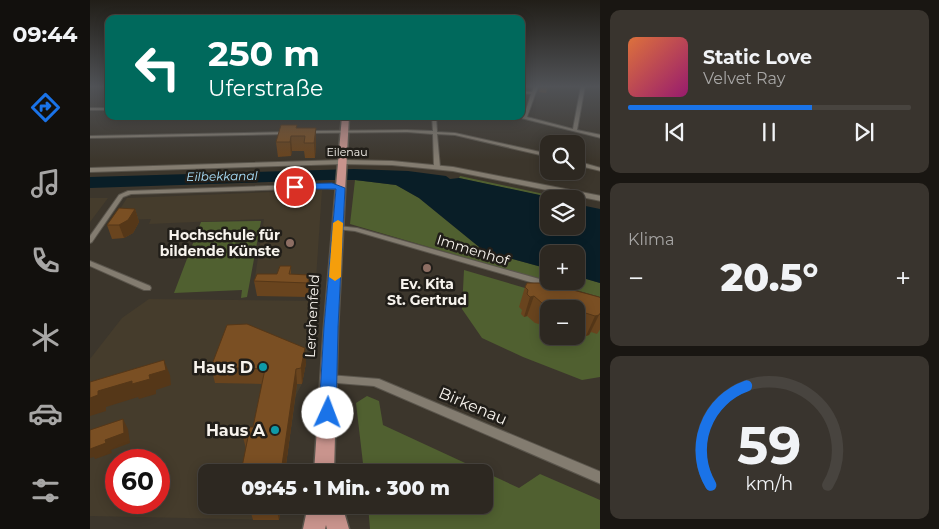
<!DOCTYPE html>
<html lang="de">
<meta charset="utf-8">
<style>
:root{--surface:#2d2821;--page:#39342e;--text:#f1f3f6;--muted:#a7a6a5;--line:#48443f;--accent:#1a73e8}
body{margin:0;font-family:Montserrat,sans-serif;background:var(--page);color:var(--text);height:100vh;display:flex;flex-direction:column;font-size:19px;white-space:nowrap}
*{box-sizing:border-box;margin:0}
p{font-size:16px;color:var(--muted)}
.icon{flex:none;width:28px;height:28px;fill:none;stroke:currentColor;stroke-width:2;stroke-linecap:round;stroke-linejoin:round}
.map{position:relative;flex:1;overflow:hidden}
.drawer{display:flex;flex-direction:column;gap:10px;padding:10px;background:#191612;width:339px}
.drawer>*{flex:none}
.top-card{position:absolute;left:15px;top:15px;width:420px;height:105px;border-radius:10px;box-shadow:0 2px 12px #0003,0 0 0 1px var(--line);background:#00695c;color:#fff;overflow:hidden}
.buttons{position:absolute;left:450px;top:135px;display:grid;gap:10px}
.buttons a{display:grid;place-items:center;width:45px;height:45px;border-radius:10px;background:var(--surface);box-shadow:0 2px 12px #0003,0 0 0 1px var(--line);font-size:25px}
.speed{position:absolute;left:15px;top:449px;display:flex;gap:10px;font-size:25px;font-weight:700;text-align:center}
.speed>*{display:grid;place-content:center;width:65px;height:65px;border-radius:50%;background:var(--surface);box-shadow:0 2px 12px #0003,0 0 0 1px var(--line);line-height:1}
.speed .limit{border:8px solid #d22;background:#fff;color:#111}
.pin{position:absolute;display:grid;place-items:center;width:42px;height:42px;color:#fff;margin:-21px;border:2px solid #fff;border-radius:50%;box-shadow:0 1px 5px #0007}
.me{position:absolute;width:55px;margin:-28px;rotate:2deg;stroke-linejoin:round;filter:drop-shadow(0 0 4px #0008)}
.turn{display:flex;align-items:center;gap:18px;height:105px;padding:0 20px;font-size:22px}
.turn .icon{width:65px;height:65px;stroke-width:2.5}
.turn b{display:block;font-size:35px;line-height:42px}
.big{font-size:38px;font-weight:800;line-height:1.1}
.drawer .tile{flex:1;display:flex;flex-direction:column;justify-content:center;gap:8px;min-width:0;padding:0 18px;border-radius:10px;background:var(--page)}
.drawer .dial{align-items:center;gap:0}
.dial svg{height:130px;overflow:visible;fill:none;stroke:var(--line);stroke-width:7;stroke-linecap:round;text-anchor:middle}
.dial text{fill:var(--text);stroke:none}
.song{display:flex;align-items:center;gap:15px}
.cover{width:60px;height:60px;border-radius:8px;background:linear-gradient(135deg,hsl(20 70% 55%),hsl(320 70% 35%))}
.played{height:5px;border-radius:2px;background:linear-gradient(90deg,var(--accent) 65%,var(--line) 65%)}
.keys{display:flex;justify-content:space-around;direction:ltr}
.heat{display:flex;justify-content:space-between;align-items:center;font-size:28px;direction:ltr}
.trip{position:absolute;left:108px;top:464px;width:295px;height:50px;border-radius:10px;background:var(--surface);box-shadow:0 2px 12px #0003,0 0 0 1px var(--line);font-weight:800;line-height:50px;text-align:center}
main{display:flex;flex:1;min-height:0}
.tab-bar{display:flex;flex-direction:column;width:90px;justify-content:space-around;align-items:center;background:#12100d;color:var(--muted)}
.tab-bar .icon{width:35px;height:35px}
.tab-bar .selected{color:var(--accent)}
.tab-bar b{font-size:22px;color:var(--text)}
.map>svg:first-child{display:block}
</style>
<main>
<nav class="tab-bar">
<b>09:44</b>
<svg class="icon selected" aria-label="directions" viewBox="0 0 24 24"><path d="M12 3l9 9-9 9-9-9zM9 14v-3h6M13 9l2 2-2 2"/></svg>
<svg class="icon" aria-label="music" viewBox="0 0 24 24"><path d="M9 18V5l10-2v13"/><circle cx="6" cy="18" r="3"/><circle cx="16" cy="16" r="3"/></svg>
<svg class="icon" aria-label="phone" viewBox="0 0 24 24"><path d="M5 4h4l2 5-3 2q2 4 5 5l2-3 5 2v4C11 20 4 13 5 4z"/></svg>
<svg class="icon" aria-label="climate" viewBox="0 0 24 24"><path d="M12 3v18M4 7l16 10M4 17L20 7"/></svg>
<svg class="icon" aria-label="car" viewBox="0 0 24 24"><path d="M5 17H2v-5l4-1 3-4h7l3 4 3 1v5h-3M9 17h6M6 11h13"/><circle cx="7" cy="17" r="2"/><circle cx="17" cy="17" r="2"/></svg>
<svg class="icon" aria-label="filters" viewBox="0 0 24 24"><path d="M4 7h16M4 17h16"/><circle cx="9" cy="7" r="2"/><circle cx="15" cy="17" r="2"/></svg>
</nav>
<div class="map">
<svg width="511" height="529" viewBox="0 0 511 529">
<rect width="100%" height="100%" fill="#3c362c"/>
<g fill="#453c2c" fill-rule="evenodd">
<path d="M232,190L226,279L165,277L174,219L59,224L61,219L23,220L37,198Z"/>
<path d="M0,198H18L0,222Z"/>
<path d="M59,299L225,301L212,384L206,395L195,472H116V505H191L189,520L0,516V359L32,318ZM26,460H69V502H26Z"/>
</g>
<g fill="#506030" fill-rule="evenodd">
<path d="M370,176L477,199H466L369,178Z"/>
<path d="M265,180L306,185L329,198L394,251L459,269V281H486V276L510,283V297L260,224Z"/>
<path d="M171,221L157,297L151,298L152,290L84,293L111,222Z"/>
<path d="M374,270L510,310V377L492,380L433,357L392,338L372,309ZM459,309H486V336H459Z"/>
<path d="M277,396L289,401L293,425L429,488L450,474L510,500V529H280L278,505H394V472H274L266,403Z"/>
</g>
<path fill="#091e27" d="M264,169L318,171L356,176L360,179L369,178L464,198L466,199H459V226H486V204L510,209V283L486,276V254H459V269L394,251L329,198L306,185L265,180H239L0,188V177Z"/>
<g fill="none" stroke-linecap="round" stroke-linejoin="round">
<defs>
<g id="minor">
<path d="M444,86H448L437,117L483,129L491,86H495L487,130L511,135V138L427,117L434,116L441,94L431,93V91L442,92Z"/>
<rect x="0" y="108" width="19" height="2"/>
<path d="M342,116H346L347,132L365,133L459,154V157L365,135L347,134L350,167L347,169L344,167L343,134L317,132L216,133L214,132L216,131L317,130L343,131Z"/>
<path d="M199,132V134H197L0,138V136Z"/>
<path d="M486,161L511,168V171L486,165Z"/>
<path d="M236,184L251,186L254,188L251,190L236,188L41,194L33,197L2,242L0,243V236L29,195L38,191Z"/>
<path d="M248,226L267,228L464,283L465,285L461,288L265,231L246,229L245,228L246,227Z"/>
<path d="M0,261L60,286L61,288L60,290H54L0,266Z"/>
<path d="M239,375L289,379L511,472V484L284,386L235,382L234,379L235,376Z"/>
</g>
<path id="tertiary" d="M253,160L302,161L363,167L511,196V201L363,171L302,165L253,164L0,172V168Z"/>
<g id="primary">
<path d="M252,116H259L248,327L244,472H224L234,327Z"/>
<path d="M218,505H252L259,529H237L236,525L235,529H213Z"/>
</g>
</defs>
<use href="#minor" stroke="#5a554c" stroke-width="2"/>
<use href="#tertiary" stroke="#5a554c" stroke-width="2"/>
<use href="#primary" stroke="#5a554c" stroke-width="3"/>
<use href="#minor" fill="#837c70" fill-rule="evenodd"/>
<use href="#tertiary" fill="#837c70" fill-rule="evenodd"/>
<use href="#primary" fill="#c9948d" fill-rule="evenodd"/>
</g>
<g fill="#69441e">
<path d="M450,86H458L456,93L449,92Z"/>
<path d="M207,125V128H226V142L225,158H215L214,151H202L201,156L188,157L186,142Z"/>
<path d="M45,209L49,222L43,233L34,238L22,239L17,225Z"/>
<path d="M201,266V274L219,275L220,289L219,297L167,296L164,281L187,274Z"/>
<path d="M435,287H472L511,303V328L507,334L501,332L499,335L496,336L486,333V309H459V323L453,325L445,323L437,316L434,317L431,314L432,310L429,307Z"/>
<path d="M216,363L212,384H207L195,472H151L156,449L153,437L163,427L172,384L125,383L121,367Z"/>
<path d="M151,505H191L189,520H163L159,506H151Z"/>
</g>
<g fill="#553718">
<path d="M226,128V142L225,158L224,143Z"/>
<path d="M201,136L202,151L201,156L200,142Z"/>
<path d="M45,209L49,222L43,233L34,238L29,225Z"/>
<path d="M219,275L220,289L219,297L218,283Z"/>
<path d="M444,296L437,316L434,317L440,297Z"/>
<path d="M468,303L465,309H459L461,305Z"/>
<path d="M459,310V323L453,325Z"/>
<path d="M509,315L499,335L496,336L505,316Z"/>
<path d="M215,348L216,363L212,384L211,368Z"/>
<path d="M74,360L80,375L81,385L66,390V394L49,399L48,397L16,407V411L0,416V398L8,391L59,375Z"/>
<path d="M206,369L207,384L195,472H191Z"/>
<path d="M33,419L38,429L40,443L21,450L22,453L5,459L4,457L0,458V447L15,440Z"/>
<path d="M186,505H191L189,520L186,506Z"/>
</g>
<g fill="#7a4f23" stroke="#553718">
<path d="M450,86H458L457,88L450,87Z"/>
<path d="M191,125H207L206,128H226L224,143H214L215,136H201L200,142H186Z"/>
<path d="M29,208L45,209L38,220L29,225H17Z"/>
<path d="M190,266H201L199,274L219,275L218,283L164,281L167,274H187Z"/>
<path d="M458,280L459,281L467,283L472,287L509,297L511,298V312L509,315L505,316L486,310V309H484L468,303L461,305L452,303L444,296L440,297L437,294L438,290L435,287L437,283H451Z"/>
<path d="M157,324L215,348L211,368L206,369L191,472H151L158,437H153L156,427H163L175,369L121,367L137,325Z"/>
<path d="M74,360L76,370L59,375L60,379L42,384V381L8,391V395L0,398V382Z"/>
<path d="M33,419L34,433L15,440L16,443L0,449V430Z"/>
<path d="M159,505H186V506Z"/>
</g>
<linearGradient id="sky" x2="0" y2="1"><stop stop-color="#211e18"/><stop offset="0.54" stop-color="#505256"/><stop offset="1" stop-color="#505256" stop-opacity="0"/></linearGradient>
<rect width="511" height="160" fill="url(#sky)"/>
<path fill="#1a73e8" stroke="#114b97" d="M242,183L255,188L248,327L246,413L243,418L238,420L232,418L229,413L234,327L246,189H205L201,187L205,184Z"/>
<path fill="#f59e0b" d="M248,220L253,223L251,277L245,281L239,277L243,223Z"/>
<g fill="#8d6e63" stroke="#211e19" stroke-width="2">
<circle cx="200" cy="243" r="5"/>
<circle cx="337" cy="268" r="5"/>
</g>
<g fill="#0f9aa8" stroke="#211e19" stroke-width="2">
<circle cx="173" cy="367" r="5"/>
<circle cx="185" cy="430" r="5"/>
</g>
<g text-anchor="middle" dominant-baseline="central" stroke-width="5" stroke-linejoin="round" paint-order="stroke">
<g font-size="11" fill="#f7f3ed" stroke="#211e19">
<text x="257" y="152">Eilenau</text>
</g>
<g font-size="12" font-style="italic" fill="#aae0fc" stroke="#211e19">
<text transform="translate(132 176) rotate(-1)">Eilbekkanal</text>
</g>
<g font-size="14" font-weight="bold" fill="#f7f3ed" stroke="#211e19" text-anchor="end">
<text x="190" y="235">Hochschule für<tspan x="190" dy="16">bildende Künste</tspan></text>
<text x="337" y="284" text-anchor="middle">Ev. Kita<tspan x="337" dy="16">St. Gertrud</tspan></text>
</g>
<g font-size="14" fill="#f7f3ed" stroke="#211e19">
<text transform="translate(383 250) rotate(17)">Immenhof</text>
<text transform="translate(222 316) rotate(-87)">Lerchenfeld</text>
</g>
<g font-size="16" font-weight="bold" fill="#f7f3ed" stroke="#211e19" text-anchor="end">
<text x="163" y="367">Haus D</text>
<text x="175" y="430">Haus A</text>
</g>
<g font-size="16" fill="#f7f3ed" stroke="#211e19">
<text transform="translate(383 406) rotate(23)">Birkenau</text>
</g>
</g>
</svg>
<div class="buttons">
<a><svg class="icon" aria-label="search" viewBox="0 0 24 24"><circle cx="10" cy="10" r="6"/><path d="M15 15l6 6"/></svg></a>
<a><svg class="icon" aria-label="layers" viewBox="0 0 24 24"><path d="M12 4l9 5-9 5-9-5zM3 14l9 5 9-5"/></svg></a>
<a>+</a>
<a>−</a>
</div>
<div class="speed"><div class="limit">60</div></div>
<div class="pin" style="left:205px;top:187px;background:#d93025"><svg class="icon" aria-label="arrive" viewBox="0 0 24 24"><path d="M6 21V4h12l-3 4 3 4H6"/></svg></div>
<svg class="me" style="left:238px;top:413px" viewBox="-20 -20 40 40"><circle r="19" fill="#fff"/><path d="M0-13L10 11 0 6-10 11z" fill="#1a73e8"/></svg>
<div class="trip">09:45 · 1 Min. · 300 m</div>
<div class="top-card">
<div class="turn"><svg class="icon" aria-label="left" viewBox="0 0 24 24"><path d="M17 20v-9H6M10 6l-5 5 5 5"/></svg><div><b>250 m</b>Uferstraße</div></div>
</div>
</div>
<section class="drawer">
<div class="tile">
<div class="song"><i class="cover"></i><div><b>Static Love</b><p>Velvet Ray</p></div></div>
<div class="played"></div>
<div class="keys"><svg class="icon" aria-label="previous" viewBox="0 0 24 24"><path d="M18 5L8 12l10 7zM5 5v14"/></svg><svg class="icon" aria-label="pause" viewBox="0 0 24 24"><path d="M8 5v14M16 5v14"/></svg><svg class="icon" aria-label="next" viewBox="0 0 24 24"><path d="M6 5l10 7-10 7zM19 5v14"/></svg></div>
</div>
<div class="tile"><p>Klima</p>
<div class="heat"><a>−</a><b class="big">20.5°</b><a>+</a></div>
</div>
<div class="tile dial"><svg viewBox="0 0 100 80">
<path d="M14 69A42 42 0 1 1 86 69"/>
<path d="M14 69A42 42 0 0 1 36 8" stroke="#1a73e8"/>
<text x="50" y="56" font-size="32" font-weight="700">59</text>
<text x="50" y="72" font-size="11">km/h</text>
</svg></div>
</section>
</main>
